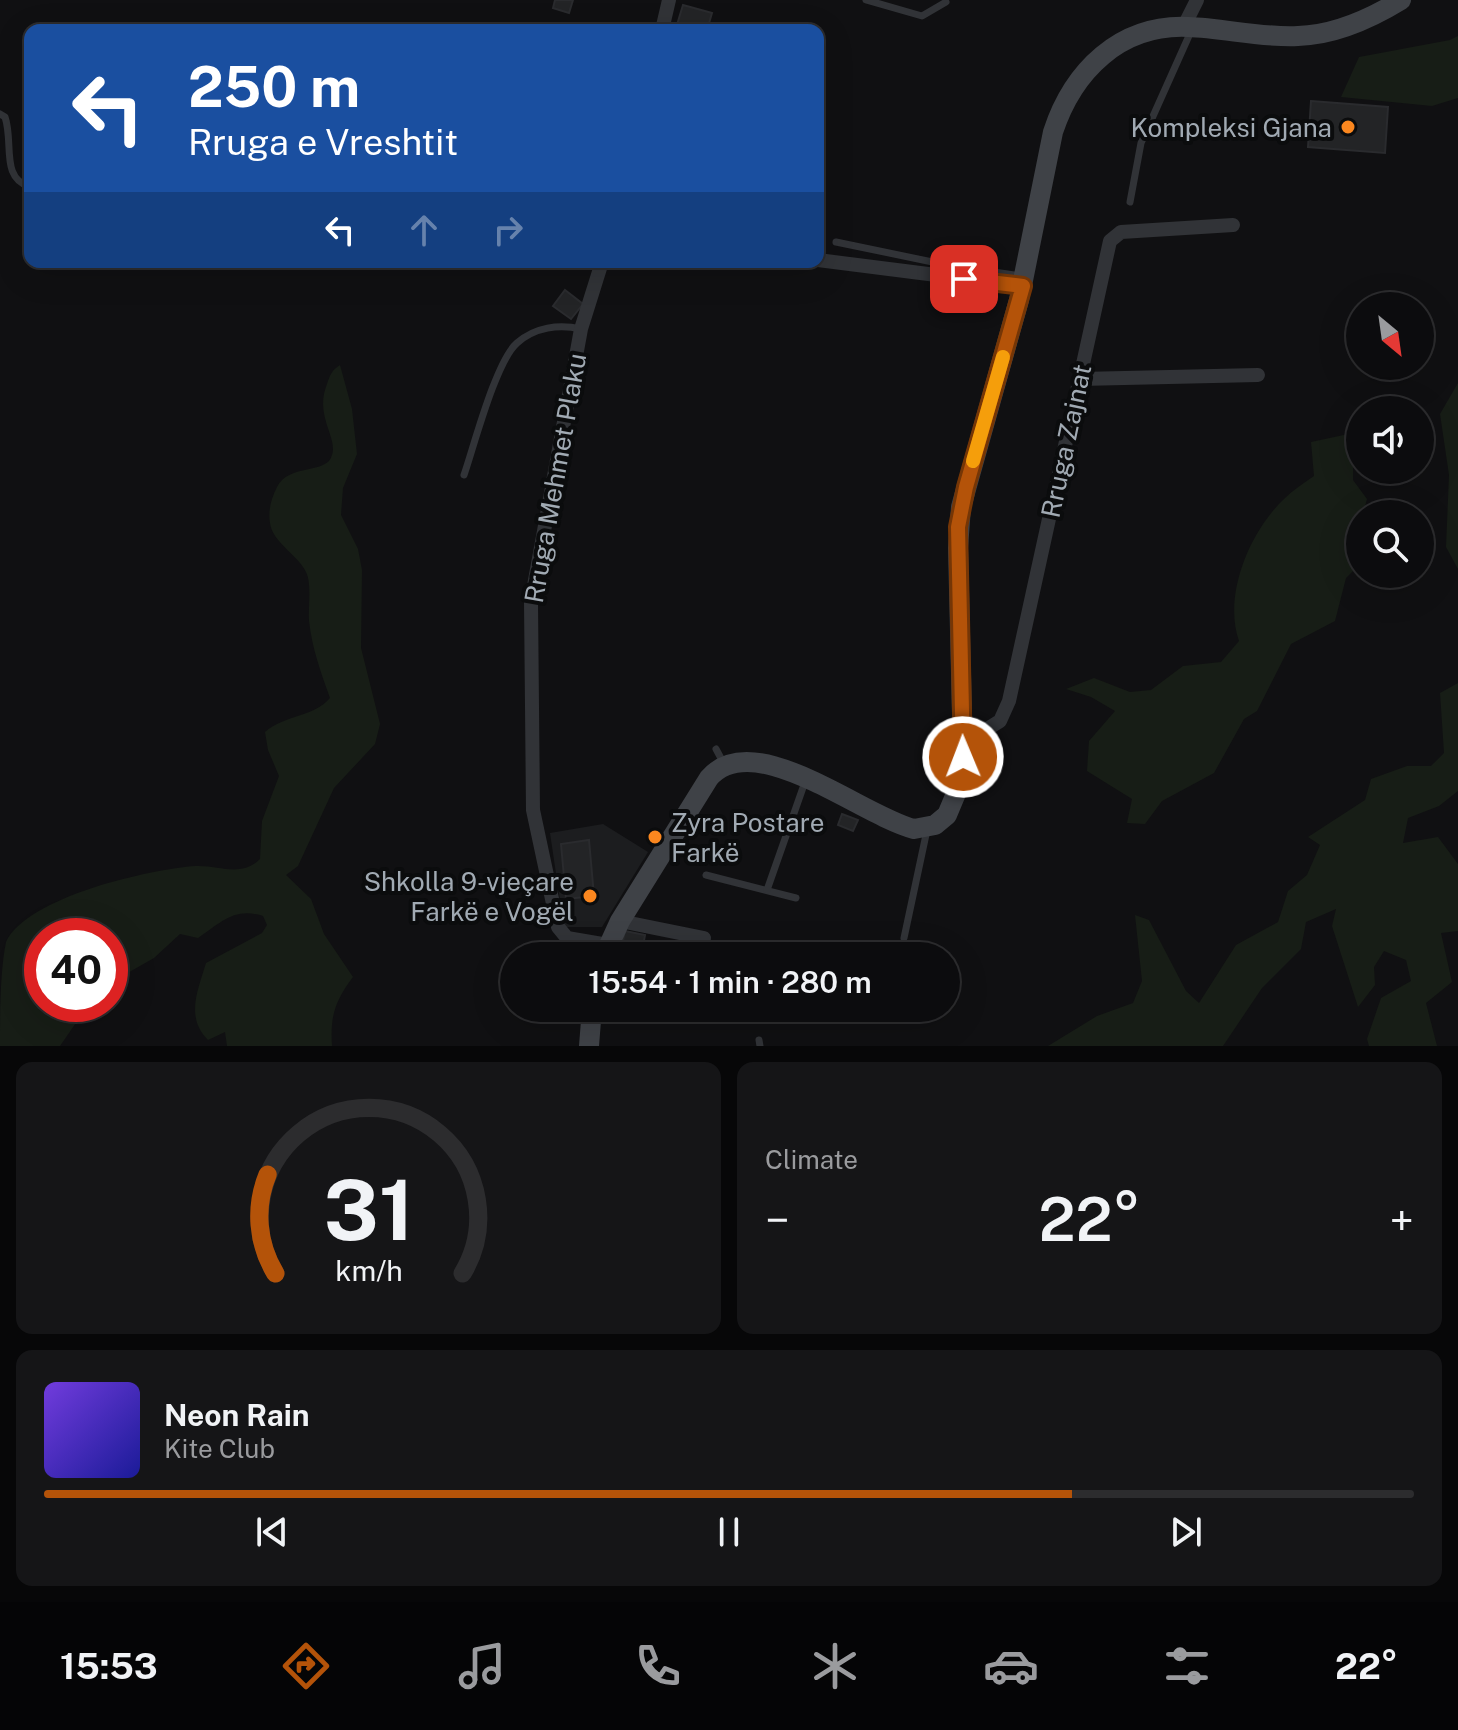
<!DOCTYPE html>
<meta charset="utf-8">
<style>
:root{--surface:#0c0c0e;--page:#151517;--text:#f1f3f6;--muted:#9a9b9e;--line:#2c2c2e;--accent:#b45309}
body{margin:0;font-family:"Public Sans",sans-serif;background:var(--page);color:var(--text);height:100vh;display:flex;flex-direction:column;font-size:30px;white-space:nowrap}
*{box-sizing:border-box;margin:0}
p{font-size:26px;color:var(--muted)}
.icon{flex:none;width:44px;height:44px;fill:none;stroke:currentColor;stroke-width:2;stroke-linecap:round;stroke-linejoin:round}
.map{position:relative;height:1046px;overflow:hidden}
.panel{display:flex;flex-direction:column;gap:16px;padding:16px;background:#070708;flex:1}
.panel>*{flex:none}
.banner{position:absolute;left:24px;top:24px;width:800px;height:244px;border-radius:16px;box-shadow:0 8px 32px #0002,0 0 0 2px var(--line);background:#1a4fa0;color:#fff;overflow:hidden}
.needle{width:52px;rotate:151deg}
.fabs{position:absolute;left:1346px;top:292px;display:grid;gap:16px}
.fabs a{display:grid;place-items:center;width:88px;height:88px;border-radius:50%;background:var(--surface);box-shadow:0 8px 32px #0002,0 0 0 2px var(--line);font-size:40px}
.speed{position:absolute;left:24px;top:918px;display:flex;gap:16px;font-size:40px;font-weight:700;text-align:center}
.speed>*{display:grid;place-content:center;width:104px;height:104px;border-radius:50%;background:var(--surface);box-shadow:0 8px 32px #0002,0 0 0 2px var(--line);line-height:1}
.speed .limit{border:12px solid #d22;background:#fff;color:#111}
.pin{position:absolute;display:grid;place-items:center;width:68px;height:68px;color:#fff;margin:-34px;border-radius:16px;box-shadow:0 4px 12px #0006}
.me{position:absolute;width:88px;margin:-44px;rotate:359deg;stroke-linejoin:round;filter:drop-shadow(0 0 6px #0008)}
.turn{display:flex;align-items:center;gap:28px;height:168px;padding:0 32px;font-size:36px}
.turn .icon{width:104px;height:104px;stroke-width:2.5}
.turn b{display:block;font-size:56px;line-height:68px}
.lanes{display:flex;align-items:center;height:76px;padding:0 32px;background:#0003;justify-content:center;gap:40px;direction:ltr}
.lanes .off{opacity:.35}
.big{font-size:60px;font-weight:600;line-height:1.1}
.panel .widget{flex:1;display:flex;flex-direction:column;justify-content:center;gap:12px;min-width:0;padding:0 28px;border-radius:16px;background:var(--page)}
.panel .dial{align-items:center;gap:0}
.dial svg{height:208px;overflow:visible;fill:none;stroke:var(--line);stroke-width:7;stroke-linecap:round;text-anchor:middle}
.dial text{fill:var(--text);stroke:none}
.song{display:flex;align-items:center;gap:24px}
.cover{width:96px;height:96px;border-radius:12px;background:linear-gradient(135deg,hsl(260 70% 55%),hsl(240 70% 35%))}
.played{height:8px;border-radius:4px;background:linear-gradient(90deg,var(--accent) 75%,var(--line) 75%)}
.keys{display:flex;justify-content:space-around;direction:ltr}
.heat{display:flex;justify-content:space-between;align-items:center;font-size:44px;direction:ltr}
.panel .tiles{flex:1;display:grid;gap:16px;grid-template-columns:1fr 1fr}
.widget:last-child{grid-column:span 2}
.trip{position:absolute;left:500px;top:942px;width:460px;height:80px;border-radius:40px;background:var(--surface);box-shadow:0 8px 32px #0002,0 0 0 2px var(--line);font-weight:600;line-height:80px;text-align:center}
.tabs{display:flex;height:128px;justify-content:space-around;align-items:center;background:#050506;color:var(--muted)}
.tabs .icon{width:56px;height:56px}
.tabs .on{color:var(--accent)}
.tabs b{font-size:36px;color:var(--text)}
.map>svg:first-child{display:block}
</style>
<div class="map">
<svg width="1458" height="1046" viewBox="0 0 1458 1046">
<rect width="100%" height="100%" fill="#101012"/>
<path fill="#1c1d1f" d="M603,824L648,852L602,927H564L550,833Z"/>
<g fill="#171d16">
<path d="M1458,36V98L1432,106L1341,97L1359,57L1450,40Z"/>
<path d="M340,365L352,409L357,454L343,488L341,515L358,549L362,570L361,648L380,724L375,744L334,788L298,866L286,875L311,899L324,934L353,977C335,1001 330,1016 332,1046H227L225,1032L208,1040C185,1017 198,990 206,963L262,933L267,925L263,916C234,907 222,922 198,938L180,934L154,958L110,983V936H42V1004H89L60,1046H0C0,1014 0,971 6,942C27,897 150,869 196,866C219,865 241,878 260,859L262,821L279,776L268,750L265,732C284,715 314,717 330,698C321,673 312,648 309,621C308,607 312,584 306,572C298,555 272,542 270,523C268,510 271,499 277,487C289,463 327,475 332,455C338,437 314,416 327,384C330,375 332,370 340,365Z"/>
<path d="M1458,383V569L1446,547L1449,475L1440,414Z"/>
<path d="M1353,433V480L1367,499L1363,514H1360V564L1346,578L1335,621L1291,644L1257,711L1244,719L1214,773L1162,801L1145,824L1127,823L1132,799L1087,771L1089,741L1115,711L1091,697L1066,689L1094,678L1130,692L1151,690L1183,666L1221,662L1239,641C1223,596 1249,532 1284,499C1293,490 1304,483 1314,476L1311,442Z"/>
<path d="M1458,683V791L1439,806L1408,818L1403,843L1438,837L1458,864V931L1441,933L1452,982L1426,1003L1437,1046H1369L1367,1039L1381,998L1411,981L1406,960L1384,951L1374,967L1375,985L1358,1007L1332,926L1336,909L1306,922L1301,949L1262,988L1223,1046H1048L1097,1016L1133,1003L1142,981L1135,915L1149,920L1186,991L1199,1003L1236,945L1278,922L1288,891L1307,875L1320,845L1308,837L1365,800L1371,779L1407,766H1431L1444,753L1440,693Z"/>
</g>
<g fill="#232426" stroke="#2a2b2e" stroke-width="2">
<path d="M555,0H573L569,13L553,8Z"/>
<path d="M683,5L712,13L707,30L676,28Z"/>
<path d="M1311,101L1388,107L1385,153L1308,147Z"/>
<path d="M565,290L583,304L571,319L553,306Z"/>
<path d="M842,814L858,820L853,831L838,825Z"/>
<path d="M589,840L594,896L566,899L561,844Z"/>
<path d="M625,931L645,935L641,956H620Z"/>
</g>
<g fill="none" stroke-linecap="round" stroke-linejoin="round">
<g stroke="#313337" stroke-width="7">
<path d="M866,0L922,16L946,2"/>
<path d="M0,114L5,117C14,143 0,178 30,187"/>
<path d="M1130,202L1141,143L1192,29"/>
<path d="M836,242L947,265L1022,276"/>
<path d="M464,475C474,446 496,361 517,343C535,327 559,324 581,329"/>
<path d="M716,749L724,764"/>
<path d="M706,875L796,898"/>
<path d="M767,890L806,779"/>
<path d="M904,938L927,830"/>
<path d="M759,1040L760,1046"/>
</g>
<g stroke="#313337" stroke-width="14">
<path d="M1184,26L1197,0"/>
<path d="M662,30L669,0"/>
<path d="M818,260L1023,286"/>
<path d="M602,262L581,329L531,602L533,810L558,927L567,938L608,945"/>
<path d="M1080,379L1258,375"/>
<path d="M963,744L1000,721L1009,701L1110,241L1121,232L1233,225"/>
<path d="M620,921L704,938"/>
</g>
<g stroke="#3f4247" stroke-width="20">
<path d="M604,956L620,921L709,778C754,726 862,816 914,829L935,825L947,815L960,784L963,757L958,548L961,507L1019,300L1053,132C1073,71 1120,24 1188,27C1224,28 1261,38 1298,36C1334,35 1370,19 1401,0"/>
<path d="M589,1046L592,1008"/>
</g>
</g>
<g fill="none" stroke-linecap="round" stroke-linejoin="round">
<defs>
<path id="route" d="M963,757L958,527L966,487L1023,286L964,279"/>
</defs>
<use href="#route" stroke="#753606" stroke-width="20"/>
<use href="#route" stroke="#b45309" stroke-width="14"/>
<path stroke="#f59e0b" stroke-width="14" d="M973,461L1003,357"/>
</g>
<g fill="#fb871f" stroke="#0b0c0d" stroke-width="3">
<circle cx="1348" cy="127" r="8"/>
<circle cx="655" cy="837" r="8"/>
<circle cx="590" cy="896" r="8"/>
</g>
<g text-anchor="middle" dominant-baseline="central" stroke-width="8" stroke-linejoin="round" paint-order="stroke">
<g font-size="26" fill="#a1aab3" stroke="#0b0c0d" text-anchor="end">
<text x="1332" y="127">Kompleksi Gjana</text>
<text x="671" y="822" text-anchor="start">Zyra Postare<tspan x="671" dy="30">Farkë</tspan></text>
<text x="574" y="881">Shkolla 9-vjeçare<tspan x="574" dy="30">Farkë e Vogël</tspan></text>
</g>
<g font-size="26" fill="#a1aab3" stroke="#0b0c0d">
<text transform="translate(1066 441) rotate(-78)">Rruga Zajnat</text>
<text transform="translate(555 478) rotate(-80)">Rruga Mehmet Plaku</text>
</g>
</g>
</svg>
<div class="fabs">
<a><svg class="needle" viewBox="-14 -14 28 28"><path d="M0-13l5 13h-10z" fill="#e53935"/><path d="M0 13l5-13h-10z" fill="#9a9b9e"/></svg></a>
<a><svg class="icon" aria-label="sound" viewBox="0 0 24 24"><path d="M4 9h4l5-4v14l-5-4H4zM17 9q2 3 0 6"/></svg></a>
<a><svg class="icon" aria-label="search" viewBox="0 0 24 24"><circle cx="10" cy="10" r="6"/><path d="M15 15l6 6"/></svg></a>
</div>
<div class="speed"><div class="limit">40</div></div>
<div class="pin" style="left:964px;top:279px;background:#d93025"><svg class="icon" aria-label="arrive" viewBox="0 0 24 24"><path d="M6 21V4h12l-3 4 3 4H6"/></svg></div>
<svg class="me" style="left:963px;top:757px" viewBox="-20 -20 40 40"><circle r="17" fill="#b45309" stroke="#fff" stroke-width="3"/><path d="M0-11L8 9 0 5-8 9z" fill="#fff"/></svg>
<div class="trip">15:54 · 1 min · 280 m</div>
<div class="banner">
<div class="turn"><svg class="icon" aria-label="left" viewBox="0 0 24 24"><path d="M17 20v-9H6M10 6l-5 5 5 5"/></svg><div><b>250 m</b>Rruga e Vreshtit</div></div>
<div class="lanes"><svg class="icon" aria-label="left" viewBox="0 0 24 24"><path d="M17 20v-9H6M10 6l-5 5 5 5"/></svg><svg class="icon off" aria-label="ahead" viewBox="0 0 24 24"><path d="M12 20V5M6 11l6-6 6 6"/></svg><svg class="icon off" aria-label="right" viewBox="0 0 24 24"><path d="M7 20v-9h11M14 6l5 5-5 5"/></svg></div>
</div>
</div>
<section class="panel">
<div class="tiles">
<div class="widget dial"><svg viewBox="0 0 100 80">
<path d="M14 69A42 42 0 1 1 86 69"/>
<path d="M14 69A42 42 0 0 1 11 31" stroke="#b45309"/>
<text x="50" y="56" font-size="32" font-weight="700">31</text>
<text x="50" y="72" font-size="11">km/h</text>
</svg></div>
<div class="widget"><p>Climate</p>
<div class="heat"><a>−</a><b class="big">22°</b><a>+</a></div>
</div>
<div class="widget">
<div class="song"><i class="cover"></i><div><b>Neon Rain</b><p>Kite Club</p></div></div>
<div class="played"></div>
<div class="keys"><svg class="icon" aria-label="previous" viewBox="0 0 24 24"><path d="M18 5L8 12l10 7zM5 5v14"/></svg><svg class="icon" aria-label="pause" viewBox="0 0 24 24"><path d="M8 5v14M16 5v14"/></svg><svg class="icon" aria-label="next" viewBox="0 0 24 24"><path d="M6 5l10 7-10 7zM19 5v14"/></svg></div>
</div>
</div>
</section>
<nav class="tabs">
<b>15:53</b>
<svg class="icon on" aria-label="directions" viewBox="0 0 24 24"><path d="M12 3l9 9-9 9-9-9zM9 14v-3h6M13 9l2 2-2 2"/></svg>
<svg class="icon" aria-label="music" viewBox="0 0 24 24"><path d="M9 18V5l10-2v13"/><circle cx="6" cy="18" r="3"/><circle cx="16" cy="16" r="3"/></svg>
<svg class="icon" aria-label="phone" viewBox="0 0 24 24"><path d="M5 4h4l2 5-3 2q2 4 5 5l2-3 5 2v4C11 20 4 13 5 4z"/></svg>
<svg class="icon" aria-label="climate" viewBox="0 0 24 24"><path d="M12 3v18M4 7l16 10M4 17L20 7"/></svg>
<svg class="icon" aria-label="car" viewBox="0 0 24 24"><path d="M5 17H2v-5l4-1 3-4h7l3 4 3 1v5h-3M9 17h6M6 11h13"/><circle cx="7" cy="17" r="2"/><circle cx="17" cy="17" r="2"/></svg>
<svg class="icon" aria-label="filters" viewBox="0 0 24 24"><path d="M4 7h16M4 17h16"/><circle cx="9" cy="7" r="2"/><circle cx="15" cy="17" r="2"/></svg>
<b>22°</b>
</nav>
